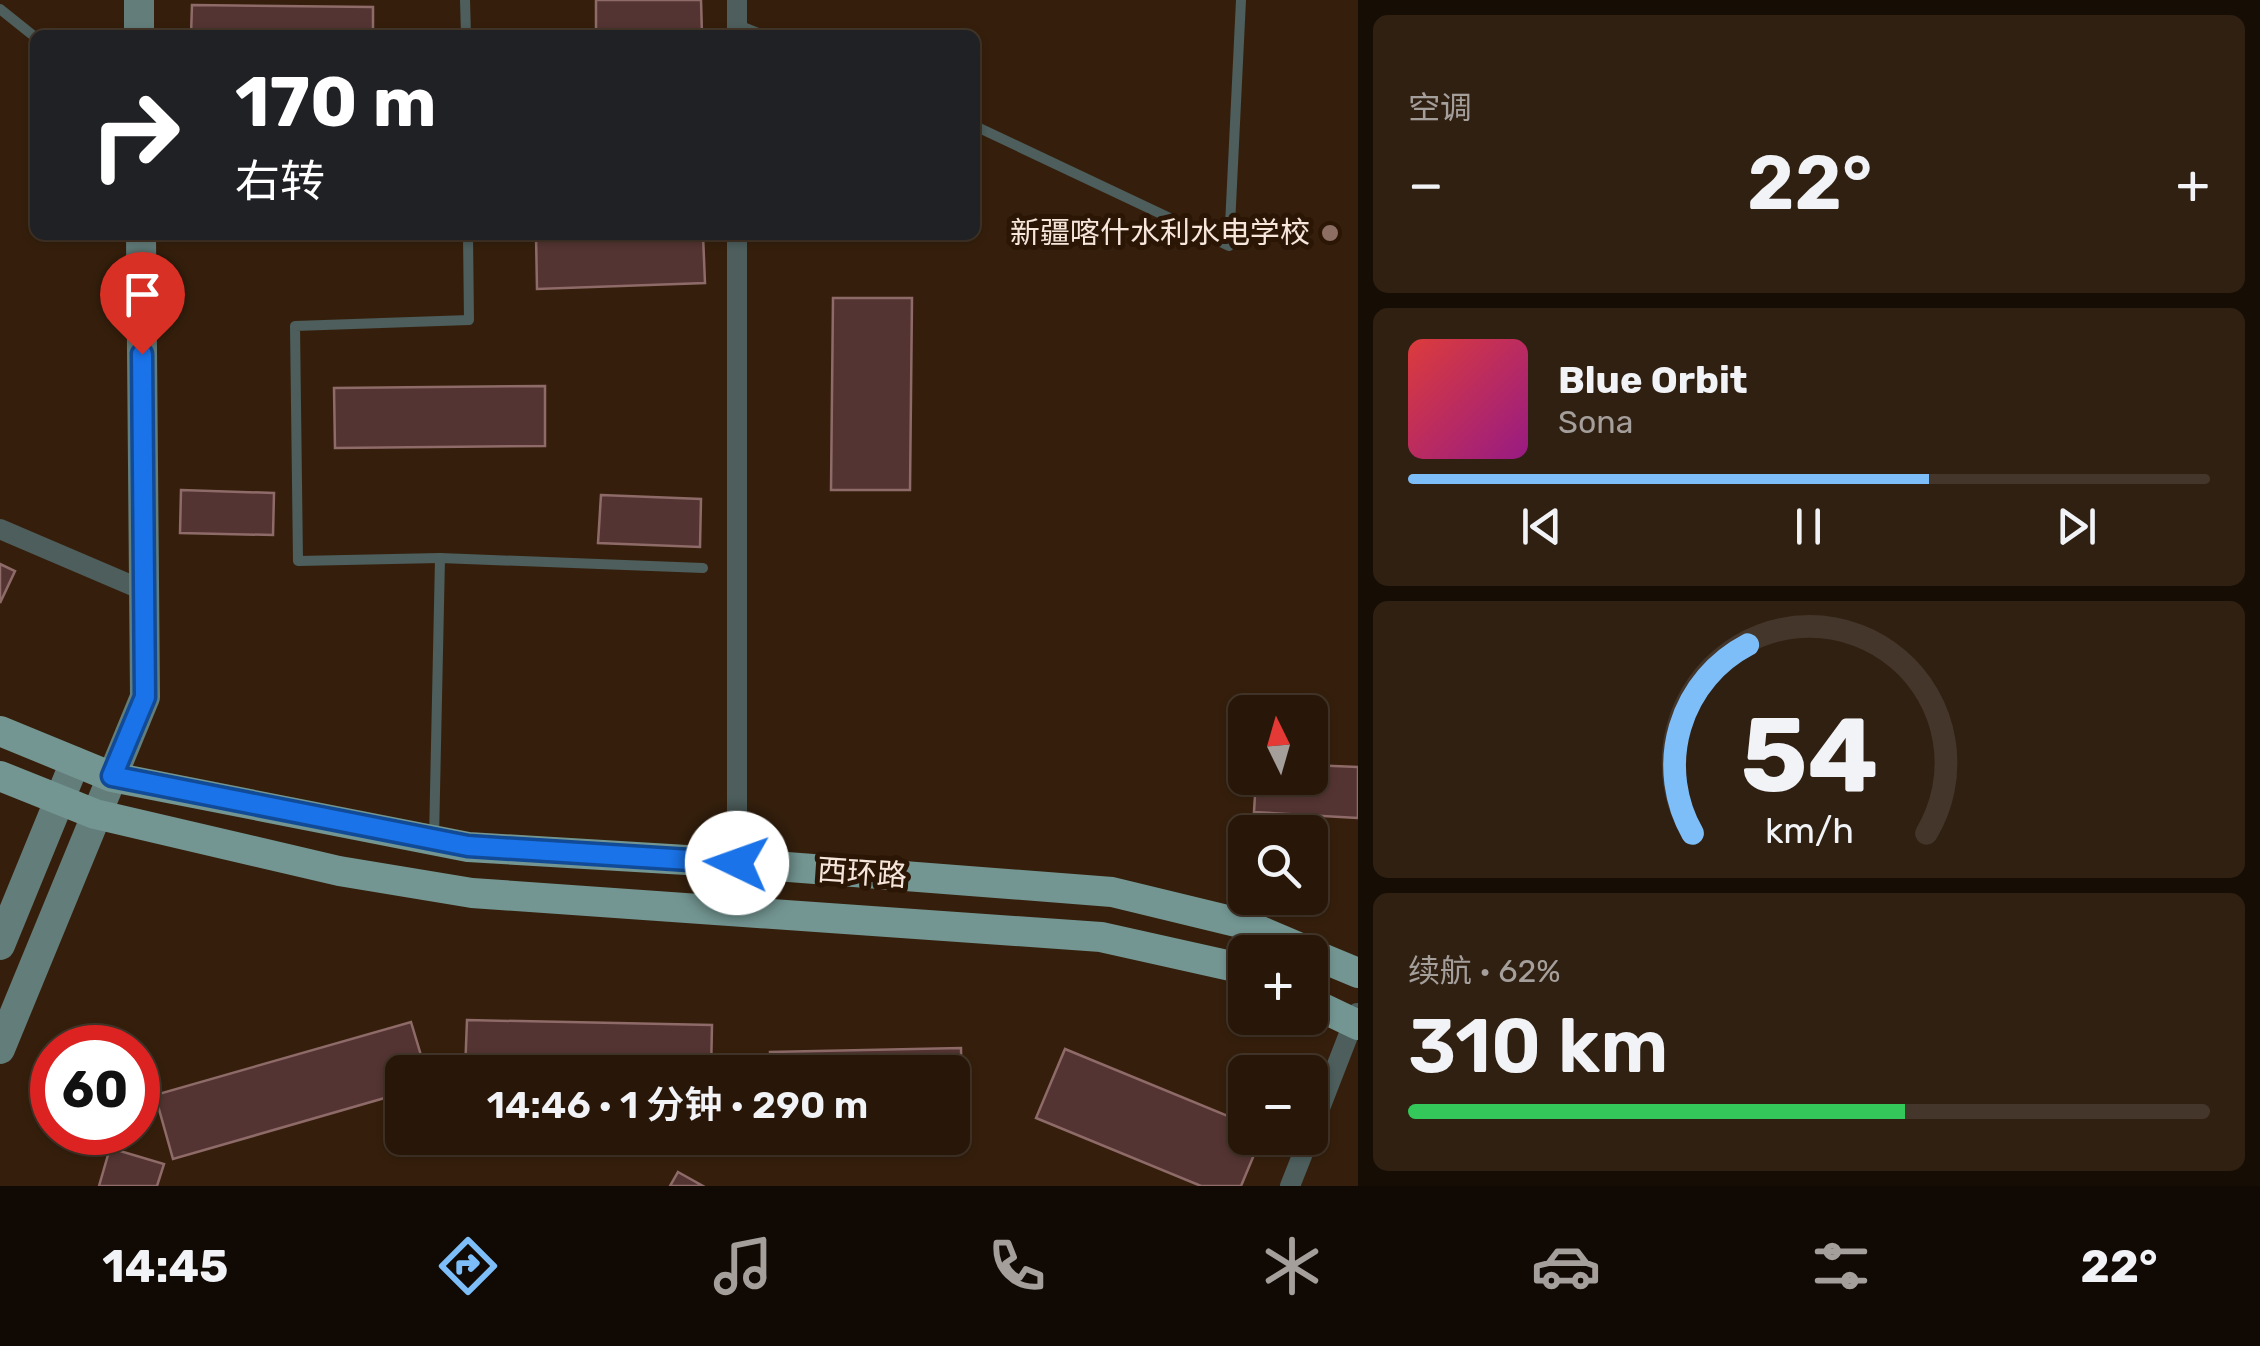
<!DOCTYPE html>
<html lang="zh">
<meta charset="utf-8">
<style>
:root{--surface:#281709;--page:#302012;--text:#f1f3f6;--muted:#a59f9c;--line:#44362a;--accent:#7dbef9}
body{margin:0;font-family:Rubik,"Noto Sans SC",sans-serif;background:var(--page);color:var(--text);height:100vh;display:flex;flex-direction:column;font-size:38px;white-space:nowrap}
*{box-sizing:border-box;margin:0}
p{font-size:32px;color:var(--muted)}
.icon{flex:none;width:55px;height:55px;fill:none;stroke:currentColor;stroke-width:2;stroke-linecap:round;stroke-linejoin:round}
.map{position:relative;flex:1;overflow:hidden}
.sheet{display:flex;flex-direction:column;gap:15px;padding:15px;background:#160d05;width:902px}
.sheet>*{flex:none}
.banner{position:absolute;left:30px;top:30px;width:950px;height:210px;border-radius:15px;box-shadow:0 2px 8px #0004,0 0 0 2px var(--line);background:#202124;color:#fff;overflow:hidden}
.needle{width:65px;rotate:355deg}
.controls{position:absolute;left:1228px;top:695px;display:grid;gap:20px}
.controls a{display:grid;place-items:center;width:100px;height:100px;border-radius:15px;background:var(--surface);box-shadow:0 2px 8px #0004,0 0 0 2px var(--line);font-size:50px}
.speed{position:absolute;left:30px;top:1025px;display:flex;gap:20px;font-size:50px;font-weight:700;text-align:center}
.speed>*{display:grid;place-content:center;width:130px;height:130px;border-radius:50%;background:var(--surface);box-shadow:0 2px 8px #0004,0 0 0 2px var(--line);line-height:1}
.speed .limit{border:15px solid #d22;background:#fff;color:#111}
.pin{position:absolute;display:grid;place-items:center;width:85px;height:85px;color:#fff;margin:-102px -42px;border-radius:50% 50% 50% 0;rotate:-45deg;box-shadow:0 0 10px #0007}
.pin .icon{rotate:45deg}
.me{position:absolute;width:110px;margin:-55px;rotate:273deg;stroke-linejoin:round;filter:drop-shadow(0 0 8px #0008)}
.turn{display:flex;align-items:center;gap:35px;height:210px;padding:0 40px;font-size:45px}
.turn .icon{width:130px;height:130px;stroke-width:2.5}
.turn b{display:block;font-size:70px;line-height:85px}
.big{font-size:75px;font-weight:600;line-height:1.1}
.sheet .card{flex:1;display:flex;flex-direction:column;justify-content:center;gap:15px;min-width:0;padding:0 35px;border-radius:15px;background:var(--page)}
.sheet .dial{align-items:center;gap:0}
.dial svg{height:260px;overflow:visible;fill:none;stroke:var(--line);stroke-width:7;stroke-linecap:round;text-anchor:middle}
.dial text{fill:var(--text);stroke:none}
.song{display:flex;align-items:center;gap:30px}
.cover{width:120px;height:120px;border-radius:15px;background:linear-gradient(135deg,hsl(0 70% 55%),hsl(310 70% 35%))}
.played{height:10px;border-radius:5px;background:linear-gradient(90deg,var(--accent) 65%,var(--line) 65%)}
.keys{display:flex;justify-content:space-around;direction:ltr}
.heat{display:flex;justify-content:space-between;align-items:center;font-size:55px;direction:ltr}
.charge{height:15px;border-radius:8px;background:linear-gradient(90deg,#34c759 62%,var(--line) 0)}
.trip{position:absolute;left:385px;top:1055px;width:585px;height:100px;border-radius:15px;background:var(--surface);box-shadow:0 2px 8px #0004,0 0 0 2px var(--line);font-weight:600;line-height:100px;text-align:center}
.tab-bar{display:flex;height:160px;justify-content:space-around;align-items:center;background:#100904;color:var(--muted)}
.tab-bar .icon{width:70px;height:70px}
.tab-bar .selected{color:var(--accent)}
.tab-bar b{font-size:45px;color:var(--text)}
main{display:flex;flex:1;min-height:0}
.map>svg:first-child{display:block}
</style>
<main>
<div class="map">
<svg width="1358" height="1186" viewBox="0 0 1358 1186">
<rect width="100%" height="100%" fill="#351f0c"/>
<g fill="#533432" stroke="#8e6b68" stroke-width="2.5">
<path d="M596,0H701L702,35H596Z"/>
<path d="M192,5L373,7V35H191Z"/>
<path d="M536,235H703L705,283L537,289Z"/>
<path d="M833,298H912L910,490H831Z"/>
<path d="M545,386V446L335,448L334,388Z"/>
<path d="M181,490L274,493L273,535L180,533Z"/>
<path d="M601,495L701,499L700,547L598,543Z"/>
<path d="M0,564L15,571L0,603Z"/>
<path d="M1310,765L1358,767V818L1254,812L1256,778H1310Z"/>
<path d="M467,1020L712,1025L711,1072H465Z"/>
<path d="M411,1022L426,1072H402V1093L173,1159L155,1095Z"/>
<path d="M961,1048L962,1108H952V1072H770V1052Z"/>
<path d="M1065,1049L1245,1123V1138H1261L1241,1186H1201L1036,1118Z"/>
<path d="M110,1148L164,1164L157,1186H99Z"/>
<path d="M678,1172L703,1186H670Z"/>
</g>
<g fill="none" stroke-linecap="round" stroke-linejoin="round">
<g stroke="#4d5e5c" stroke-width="10">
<path d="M465,0L466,35"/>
<path d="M0,9L35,37"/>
<path d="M738,25L763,35"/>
<path d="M975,126L1229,246L1241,0"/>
<path d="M440,558L298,561L295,326L469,320L468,235"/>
<path d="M434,839L440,558L703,568"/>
</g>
<g stroke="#4d5e5c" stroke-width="20">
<path d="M737,0V35"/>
<path d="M737,235V863"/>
<path d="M0,529L145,591"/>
<path d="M1310,1134L1357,1013"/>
<path d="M1290,1186L1309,1138"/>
</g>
<g stroke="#637d7a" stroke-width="30">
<path d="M139,0V35"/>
<path d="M0,945L75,762"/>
<path d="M0,1049L145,697L141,235"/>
</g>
<g stroke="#739692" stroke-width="30">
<path d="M0,731L112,777L468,847L737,863L1112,892L1244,924L1310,952"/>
<path d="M0,776L95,814L339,871L472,893L1101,937L1231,966L1245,972"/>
<path d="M1310,953L1358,973"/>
<path d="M1310,1002L1358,1025"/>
</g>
</g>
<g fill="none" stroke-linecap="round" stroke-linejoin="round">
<defs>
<path id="route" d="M142,354L145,697L112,776L468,846L737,863"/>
</defs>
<use href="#route" stroke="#114b97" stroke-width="25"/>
<use href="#route" stroke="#1a73e8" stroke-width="18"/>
</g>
<circle fill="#8d6e63" stroke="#2b1504" stroke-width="4" cx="1330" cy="233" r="10"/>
<g text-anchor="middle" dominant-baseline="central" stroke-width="10" stroke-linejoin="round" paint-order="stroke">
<g font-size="30" fill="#f6e6db" stroke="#2b1504" text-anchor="end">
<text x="1310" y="233">新疆喀什水利水电学校</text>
</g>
<g font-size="30" fill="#f6e6db" stroke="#2b1504">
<text transform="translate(862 873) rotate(4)">西环路</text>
</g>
</g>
</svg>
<div class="controls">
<a><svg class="needle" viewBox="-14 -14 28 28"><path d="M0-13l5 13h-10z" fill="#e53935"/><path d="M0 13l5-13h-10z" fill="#a59f9c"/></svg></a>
<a><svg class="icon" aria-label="search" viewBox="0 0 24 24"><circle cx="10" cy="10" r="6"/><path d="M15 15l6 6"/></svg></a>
<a>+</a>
<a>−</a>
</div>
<div class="speed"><div class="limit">60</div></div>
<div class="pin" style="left:142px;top:354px;background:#d93025"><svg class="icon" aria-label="arrive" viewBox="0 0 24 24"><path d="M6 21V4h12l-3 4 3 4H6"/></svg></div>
<svg class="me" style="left:737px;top:863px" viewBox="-20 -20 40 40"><circle r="19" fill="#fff"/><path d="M0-13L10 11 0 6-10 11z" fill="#1a73e8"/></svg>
<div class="trip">14:46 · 1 分钟 · 290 m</div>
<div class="banner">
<div class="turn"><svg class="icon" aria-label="right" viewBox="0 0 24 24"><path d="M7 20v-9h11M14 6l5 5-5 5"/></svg><div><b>170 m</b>右转</div></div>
</div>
</div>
<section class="sheet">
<div class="card"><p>空调</p>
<div class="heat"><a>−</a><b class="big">22°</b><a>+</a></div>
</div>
<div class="card">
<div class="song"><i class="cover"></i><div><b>Blue Orbit</b><p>Sona</p></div></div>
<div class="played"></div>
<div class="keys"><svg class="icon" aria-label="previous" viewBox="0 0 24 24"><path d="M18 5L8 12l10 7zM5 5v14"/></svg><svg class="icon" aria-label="pause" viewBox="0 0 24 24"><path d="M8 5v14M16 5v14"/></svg><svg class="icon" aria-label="next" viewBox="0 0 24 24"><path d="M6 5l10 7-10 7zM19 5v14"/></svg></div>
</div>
<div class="card dial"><svg viewBox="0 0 100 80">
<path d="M14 69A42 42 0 1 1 86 69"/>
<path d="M14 69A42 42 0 0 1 31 11" stroke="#7dbef9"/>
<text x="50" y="56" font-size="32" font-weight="700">54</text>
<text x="50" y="72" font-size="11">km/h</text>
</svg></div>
<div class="card"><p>续航 · 62%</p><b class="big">310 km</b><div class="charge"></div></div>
</section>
</main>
<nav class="tab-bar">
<b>14:45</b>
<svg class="icon selected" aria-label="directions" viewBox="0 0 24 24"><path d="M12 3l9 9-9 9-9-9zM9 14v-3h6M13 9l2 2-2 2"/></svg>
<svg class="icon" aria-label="music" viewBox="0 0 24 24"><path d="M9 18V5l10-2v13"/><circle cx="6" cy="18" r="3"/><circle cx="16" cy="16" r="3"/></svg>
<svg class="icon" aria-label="phone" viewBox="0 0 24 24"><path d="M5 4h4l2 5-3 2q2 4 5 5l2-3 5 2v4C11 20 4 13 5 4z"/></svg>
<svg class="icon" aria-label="climate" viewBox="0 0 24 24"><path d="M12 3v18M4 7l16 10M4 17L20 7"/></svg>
<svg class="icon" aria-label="car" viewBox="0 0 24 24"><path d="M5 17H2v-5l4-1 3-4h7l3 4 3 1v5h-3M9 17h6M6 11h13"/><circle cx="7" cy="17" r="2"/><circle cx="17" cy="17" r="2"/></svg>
<svg class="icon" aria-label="filters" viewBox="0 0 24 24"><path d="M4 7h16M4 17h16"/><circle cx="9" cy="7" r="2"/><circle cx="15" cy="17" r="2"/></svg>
<b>22°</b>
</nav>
